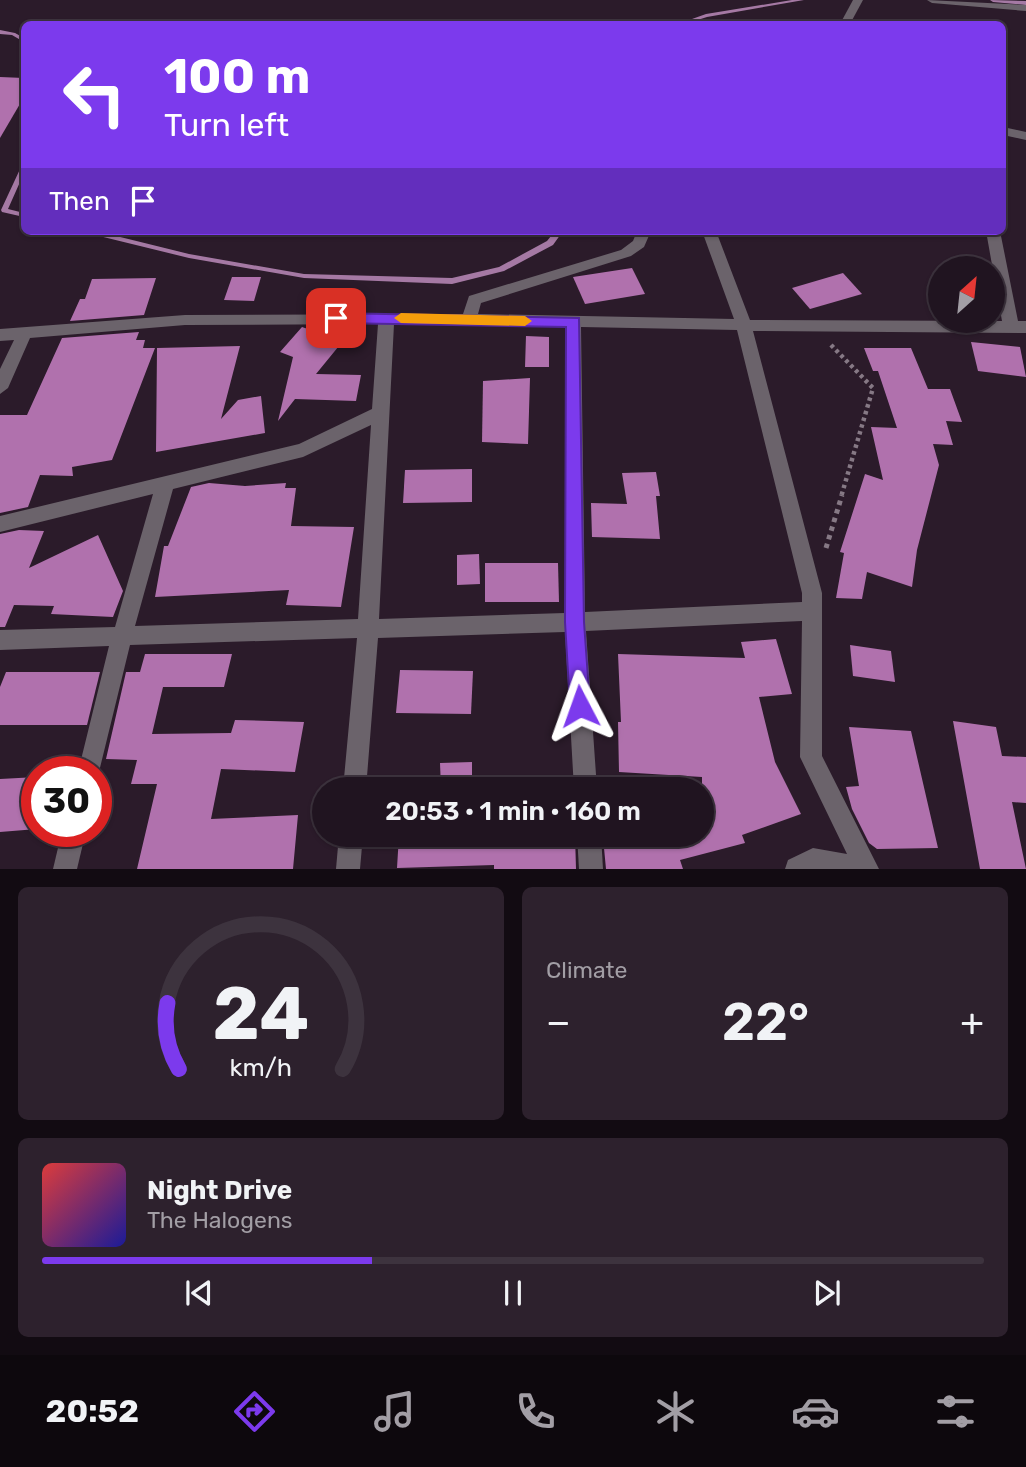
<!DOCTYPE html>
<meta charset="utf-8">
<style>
:root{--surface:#201420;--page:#2d212d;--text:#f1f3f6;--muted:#a29ea5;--line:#3d333e;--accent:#7c3aed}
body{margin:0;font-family:Rubik,sans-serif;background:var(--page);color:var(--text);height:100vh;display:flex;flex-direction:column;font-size:26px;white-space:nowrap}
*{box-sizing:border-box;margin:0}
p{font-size:23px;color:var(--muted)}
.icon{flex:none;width:38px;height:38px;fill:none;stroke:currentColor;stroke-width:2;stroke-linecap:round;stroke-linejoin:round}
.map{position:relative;height:869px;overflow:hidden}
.sheet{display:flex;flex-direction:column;gap:18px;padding:18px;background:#120b12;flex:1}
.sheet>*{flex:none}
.guide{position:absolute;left:21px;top:21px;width:985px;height:214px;border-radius:10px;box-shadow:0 2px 5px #0004,0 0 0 2px var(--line);background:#7c3aed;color:#fff;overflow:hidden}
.needle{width:46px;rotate:27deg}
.fabs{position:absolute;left:928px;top:256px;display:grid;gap:14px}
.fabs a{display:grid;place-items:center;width:77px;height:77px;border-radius:50%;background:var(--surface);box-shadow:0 2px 5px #0004,0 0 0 2px var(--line);font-size:35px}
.speed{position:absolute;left:21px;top:756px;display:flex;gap:14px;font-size:35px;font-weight:700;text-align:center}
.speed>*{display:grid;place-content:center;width:91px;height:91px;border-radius:50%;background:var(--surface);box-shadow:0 2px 5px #0004,0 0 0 2px var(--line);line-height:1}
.speed .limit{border:10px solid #d22;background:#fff;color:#111}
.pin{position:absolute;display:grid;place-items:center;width:60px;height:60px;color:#fff;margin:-30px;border-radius:14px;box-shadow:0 4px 10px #0006}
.me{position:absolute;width:77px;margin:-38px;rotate:356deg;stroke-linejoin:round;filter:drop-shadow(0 0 5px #0008)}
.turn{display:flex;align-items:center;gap:24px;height:147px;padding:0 28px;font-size:32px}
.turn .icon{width:91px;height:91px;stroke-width:2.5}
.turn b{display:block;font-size:49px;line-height:60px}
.then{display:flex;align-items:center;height:66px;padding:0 28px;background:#0003;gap:14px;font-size:26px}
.big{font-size:52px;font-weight:600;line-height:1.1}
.sheet .card{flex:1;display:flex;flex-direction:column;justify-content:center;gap:10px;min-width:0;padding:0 24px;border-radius:10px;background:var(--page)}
.sheet .dial{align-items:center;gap:0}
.dial svg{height:182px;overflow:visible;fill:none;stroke:var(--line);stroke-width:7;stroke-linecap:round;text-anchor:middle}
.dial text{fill:var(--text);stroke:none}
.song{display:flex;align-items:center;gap:21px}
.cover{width:84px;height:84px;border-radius:10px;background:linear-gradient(135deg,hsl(0 70% 55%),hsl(240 70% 35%))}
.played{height:7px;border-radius:4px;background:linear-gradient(90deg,var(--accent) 35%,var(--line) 35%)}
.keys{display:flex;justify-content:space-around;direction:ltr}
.heat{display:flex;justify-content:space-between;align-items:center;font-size:38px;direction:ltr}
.sheet .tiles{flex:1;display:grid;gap:18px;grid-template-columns:1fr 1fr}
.card:last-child{grid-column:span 2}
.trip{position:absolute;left:312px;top:777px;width:402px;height:70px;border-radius:35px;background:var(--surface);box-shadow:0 2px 5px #0004,0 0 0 2px var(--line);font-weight:600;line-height:70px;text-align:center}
.tab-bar{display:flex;height:112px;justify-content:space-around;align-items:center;background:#0d080d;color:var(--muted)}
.tab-bar .icon{width:49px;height:49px}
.tab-bar .current{color:var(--accent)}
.tab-bar b{font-size:32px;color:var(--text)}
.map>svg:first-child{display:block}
</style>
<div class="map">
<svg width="1026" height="869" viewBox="0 0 1026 869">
<rect width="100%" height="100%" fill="#2b1b2a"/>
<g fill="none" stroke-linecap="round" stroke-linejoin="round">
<g fill="#a579a4" fill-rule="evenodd">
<path d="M792,0H804L707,17L685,24H678L706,14Z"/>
<path d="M990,0L1026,1V5L993,2Z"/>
<path d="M0,30L15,33L24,38V42L12,35L0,34Z"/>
<path d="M24,165V173L8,209L24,213V217L2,212L1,210L21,167Z"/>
<path d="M83,231H96L189,254L304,274L452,278L499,267L547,241L555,231H563L553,245L504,271L452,284L304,278L189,258L87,233Z"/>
</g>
</g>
<g fill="#b071ad">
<path d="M0,77L24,78V97L0,138Z"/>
<path d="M632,268L645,294L585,304L573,277Z"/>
<path d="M843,273L862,294L810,309L792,288Z"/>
<path d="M232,277H261L254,301L224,300Z"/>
<path d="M156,278L144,315L70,321L80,299H85L92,279Z"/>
<path d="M302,327L343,341L316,374L361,375L356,401L295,399L278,421L293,357L280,352Z"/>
<path d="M139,332L136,340H145L143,348H155L112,460L72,467L73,476L40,475L28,507L0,513V415H27L62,338Z"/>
<path d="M526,336L549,337V367H525Z"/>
<path d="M971,342L1020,347L1026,377L978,371Z"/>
<path d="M240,346L221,419L238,400L261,396L265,433L156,452L157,348Z"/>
<path d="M864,348H911L928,389H950L962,422L946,421L953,445L933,444L939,465L917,550L912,587L867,572L862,599L836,598L844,553L840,552L865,474L883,480L871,427L897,428L878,371H873Z"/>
<path d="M530,378L528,444L482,442L483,381Z"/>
<path d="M472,469V502L403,503L405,470Z"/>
<path d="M656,472L660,496H656L660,539L592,537L591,503L627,504L622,473Z"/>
<path d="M209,483L245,486L286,483L285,488H296L291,526L354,527L341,607L286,605L289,590L155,597L164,546H168L191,487Z"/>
<path d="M19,530L44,531L29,568L98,535L123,591L113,617L51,614L54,606L14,605L5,627H0V534Z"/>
<path d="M479,554L480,584L457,585V555Z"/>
<path d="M485,563H558L559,602H485Z"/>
<path d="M776,639L792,694L759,697L775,762L801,814L742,835L745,843L680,860L683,869H606L604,848L647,835H702V777L619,772L618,722H621L618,654L745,658L741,642Z"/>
<path d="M850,645L891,651L895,682L853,676Z"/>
<path d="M145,654H232L224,687H163L152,734L231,733L235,720L304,722L295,772L221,769L211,819L298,815L293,869H137L157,784H131L137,760L106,759L126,672H140Z"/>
<path d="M400,670L473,671L471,714L396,713Z"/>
<path d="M6,672H100L87,725H0V687Z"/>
<path d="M953,721L996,727L1002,756L1026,757V803L1012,802L1026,869H980Z"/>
<path d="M849,727L911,731L938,848L877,849L869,843L852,809L846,787L859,786Z"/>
<path d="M472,762V789H441L440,763Z"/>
<path d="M37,777V829L0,832V779Z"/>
<path d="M399,835H575L576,869H494V865L397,868Z"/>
</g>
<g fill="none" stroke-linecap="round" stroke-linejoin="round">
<path stroke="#867985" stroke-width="4.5" stroke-dasharray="3.5 3.5" stroke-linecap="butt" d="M831,345L873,388L841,497"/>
<path stroke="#867985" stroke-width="5" stroke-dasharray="4.5 4.5" stroke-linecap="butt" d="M826,548L842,495"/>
<g fill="#6b636b" fill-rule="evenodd">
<path d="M853,0H863L850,24H840Z"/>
<path d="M927,0L1026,5V11L932,3Z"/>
<path d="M1003,127L1026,132V140L1003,135Z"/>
<path d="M637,231H651L644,247L631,256L481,303L478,314L734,319L702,231H716L750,320L1002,321L986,231H1000L1018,321H1026V333L753,331L822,593V756L879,869H785L788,860L813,848L847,854L800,757L802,621L586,631L597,789H574L565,632L378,638L366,789H343L357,638L130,645L97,780L96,772H78L109,646L0,650V630L115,627L153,494L0,532V516L299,444L372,409L378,324L185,325L30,338L8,388L0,394V369L14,340L0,341V329L185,315L463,314L469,296L621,250L633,241ZM394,324L565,327V613L379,619ZM581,327L737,330L802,593V602L585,612ZM371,425L358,619L135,626L173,489L303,457Z"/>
<path d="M62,831H86L77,869H53Z"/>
<path d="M339,835H363L360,869H336Z"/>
<path d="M577,835H601L603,869H579Z"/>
</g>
</g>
<path fill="#7c3aed" stroke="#51269a" stroke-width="2" d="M336,313L579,318L584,622L590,706L587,713L580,715L573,713L570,706L565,622L566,327L336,323L329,318Z"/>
<path fill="#f59e0b" d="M401,313L525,316L532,321L525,326L401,323L394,318Z"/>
</svg>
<div class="fabs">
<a><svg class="needle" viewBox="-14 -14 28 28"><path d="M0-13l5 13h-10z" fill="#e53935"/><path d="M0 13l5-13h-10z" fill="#a29ea5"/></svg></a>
</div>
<div class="speed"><div class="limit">30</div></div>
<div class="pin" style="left:336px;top:318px;background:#d93025"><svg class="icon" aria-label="arrive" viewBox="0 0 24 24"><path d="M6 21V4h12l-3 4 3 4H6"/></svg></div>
<svg class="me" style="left:580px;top:706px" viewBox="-20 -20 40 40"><path d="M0-17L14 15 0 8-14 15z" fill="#7c3aed" stroke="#fff" stroke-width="4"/></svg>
<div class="trip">20:53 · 1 min · 160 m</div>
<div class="guide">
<div class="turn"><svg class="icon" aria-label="left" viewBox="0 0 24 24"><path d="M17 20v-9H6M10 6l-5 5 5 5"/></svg><div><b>100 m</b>Turn left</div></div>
<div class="then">Then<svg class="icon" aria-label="arrive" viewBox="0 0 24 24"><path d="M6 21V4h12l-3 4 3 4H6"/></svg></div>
</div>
</div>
<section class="sheet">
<div class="tiles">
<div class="card dial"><svg viewBox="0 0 100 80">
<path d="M14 69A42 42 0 1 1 86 69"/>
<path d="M14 69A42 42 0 0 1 9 40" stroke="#7c3aed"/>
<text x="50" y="56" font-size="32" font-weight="700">24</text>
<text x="50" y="72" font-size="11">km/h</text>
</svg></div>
<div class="card"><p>Climate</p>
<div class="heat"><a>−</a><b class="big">22°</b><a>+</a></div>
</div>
<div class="card">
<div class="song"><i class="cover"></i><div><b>Night Drive</b><p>The Halogens</p></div></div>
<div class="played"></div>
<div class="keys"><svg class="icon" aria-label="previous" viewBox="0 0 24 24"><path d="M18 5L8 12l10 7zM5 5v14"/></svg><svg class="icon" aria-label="pause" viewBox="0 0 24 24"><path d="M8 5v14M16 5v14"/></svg><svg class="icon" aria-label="next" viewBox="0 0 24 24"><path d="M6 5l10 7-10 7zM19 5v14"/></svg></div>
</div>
</div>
</section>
<nav class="tab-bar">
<b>20:52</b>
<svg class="icon current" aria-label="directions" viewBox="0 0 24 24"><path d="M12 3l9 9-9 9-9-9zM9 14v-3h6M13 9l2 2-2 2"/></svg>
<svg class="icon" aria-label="music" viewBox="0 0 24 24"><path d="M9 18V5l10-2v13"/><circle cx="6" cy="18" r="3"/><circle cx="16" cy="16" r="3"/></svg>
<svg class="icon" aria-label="phone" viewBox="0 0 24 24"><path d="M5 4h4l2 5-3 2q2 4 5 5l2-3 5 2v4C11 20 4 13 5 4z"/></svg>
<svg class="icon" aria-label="climate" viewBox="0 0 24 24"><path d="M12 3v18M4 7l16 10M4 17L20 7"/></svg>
<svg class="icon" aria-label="car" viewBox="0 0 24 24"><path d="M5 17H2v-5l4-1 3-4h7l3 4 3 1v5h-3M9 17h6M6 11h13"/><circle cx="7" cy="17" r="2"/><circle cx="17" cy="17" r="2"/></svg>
<svg class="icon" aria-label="filters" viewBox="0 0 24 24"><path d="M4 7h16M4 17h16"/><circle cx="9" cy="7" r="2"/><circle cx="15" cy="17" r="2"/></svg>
</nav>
